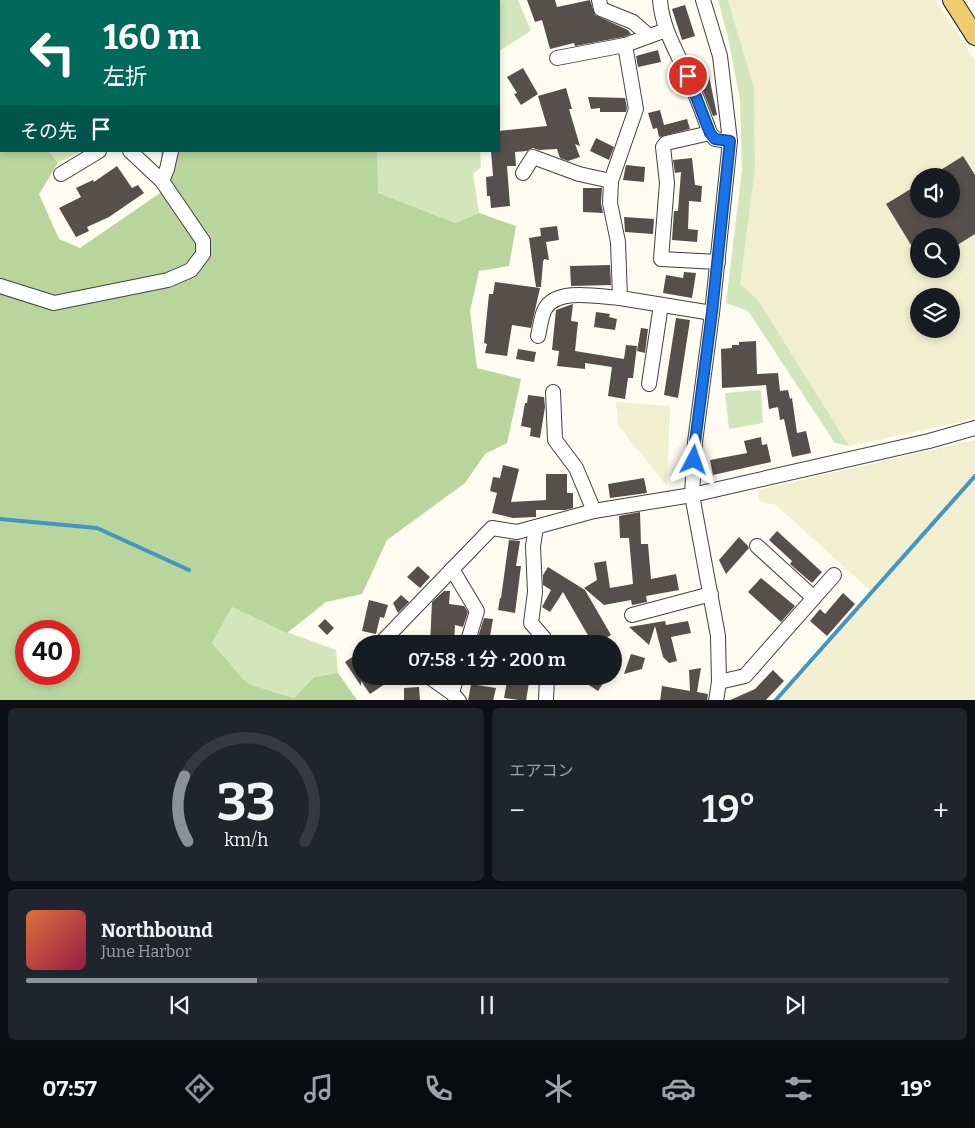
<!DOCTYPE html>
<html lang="ja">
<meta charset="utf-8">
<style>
:root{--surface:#171b24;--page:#20242c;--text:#f1f3f6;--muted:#9ea1a6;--line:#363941;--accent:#8c9099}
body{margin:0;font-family:Bitter,"Noto Sans JP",serif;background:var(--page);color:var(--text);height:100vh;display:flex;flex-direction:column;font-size:19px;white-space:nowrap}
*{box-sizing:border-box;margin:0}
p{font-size:16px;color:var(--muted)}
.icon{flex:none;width:28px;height:28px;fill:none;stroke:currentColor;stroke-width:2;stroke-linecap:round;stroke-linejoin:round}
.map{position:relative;height:700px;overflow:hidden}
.details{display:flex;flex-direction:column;gap:8px;padding:8px;background:#0d0f14;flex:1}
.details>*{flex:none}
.banner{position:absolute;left:0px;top:0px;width:500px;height:152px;box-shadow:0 2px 8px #0003;background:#00695c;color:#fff;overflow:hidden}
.fabs{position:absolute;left:910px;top:168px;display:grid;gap:10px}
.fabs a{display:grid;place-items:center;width:50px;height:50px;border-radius:50%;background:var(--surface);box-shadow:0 2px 8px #0003;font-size:25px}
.speed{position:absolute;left:15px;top:620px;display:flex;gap:10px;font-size:25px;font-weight:700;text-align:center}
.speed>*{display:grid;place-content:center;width:65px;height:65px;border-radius:50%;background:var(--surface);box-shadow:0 2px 8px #0003;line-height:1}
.speed .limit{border:8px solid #d22;background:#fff;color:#111}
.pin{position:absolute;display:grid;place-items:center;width:42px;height:42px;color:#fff;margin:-21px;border:2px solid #fff;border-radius:50%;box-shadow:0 1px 5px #0007}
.me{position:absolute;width:55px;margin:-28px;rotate:4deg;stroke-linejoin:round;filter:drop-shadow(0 0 4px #0008)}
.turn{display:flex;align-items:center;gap:18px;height:105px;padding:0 20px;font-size:22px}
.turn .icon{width:65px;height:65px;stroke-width:2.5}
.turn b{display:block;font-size:35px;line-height:42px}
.then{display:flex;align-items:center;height:48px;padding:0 20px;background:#0003;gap:10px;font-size:19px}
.big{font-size:38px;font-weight:600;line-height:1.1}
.details .tile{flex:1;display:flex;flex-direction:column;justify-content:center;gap:8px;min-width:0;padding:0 18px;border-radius:8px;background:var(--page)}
.details .dial{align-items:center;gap:0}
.dial svg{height:130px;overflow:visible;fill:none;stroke:var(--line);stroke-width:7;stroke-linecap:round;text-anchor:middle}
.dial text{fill:var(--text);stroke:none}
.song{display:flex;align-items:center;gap:15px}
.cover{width:60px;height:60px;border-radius:8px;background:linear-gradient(135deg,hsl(20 70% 55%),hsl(340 70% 35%))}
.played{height:5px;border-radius:2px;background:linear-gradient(90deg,var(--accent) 25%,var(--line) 25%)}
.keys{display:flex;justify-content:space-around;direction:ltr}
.heat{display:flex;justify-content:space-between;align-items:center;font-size:28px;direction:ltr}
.details .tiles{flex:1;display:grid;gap:8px;grid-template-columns:1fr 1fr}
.tile:last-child{grid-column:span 2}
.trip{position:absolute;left:352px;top:635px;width:270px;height:50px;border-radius:25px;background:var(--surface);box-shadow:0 2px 8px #0003;font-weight:600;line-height:50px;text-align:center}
.tabs{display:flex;height:80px;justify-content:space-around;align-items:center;background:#090b0e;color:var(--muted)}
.tabs .icon{width:35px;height:35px}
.tabs .on{color:var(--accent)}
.tabs b{font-size:22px;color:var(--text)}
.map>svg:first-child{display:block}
</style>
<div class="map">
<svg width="975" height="701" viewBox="0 0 975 701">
<rect width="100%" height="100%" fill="#fefbf0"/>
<g fill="#f2efd1" fill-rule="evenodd">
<path d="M728,0H936L975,61V417L965,421L849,446L758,300L739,284L755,169L754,88ZM919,176H951V209H919ZM919,236H951V269H919ZM919,296H951V329H919Z"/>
<path d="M616,402L670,406L667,486L618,425Z"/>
<path d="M975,440V700H780L874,594L776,505L759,501L758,490Z"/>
</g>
<g fill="#d3e6bb">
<path d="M500,0H518L531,31L499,51V1H496Z"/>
<path d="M718,0H728L754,88L755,169L740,284L758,300L849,446L835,443L748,311L726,303L742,170L740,100L728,37Z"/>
<path d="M49,151H81L58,163Z"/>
<path d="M377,151H480L481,167L473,174L479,213L457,223L377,193Z"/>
<path d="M761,390L763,423L729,429L725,393Z"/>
<path d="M232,607L287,632L336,650L338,673L314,677L294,698L248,684L212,643Z"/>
</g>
<path fill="#b8d69c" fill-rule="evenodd" d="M0,0H170L1,1V151H49L58,163L39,194L59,239L80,248L163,191L161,151H377L378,193L456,223L479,213L516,226L509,266L479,271L470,311L477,368L521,379L507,443L485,454L465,483L387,540L362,594L326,602L287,633L232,607L212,643L248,684L294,698L314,677L338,673L357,700L0,701ZM26,631H69V674H26Z"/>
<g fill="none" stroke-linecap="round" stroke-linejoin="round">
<g stroke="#4395c4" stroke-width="4">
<path d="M0,519L97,528L189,570"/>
<path d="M775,701L975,476"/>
</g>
</g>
<g fill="#564f4b">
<path d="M527,0H555L557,7L590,0L595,15L628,30L631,34L623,37L575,46L574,43L550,49L542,20L535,22Z"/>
<path d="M685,5L695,36L682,40L672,9Z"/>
<path d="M658,50L661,62L638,67L636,56Z"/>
<path d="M523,68L538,94L521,105L514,94L517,93L507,77Z"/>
<path d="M709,76L717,115L713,116L698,78Z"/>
<path d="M566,88L572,109H569L580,146L575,144L580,157L568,161L560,158L557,149L539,150L533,148L527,151L515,152L516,166H507L510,206L491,208L490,196H487L486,177L493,176L491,151H499V131L547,126L538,96Z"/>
<path d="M588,97L625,98L627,108L626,112H600V108L591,109Z"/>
<path d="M660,110L664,125L687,119L690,129L659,137L657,128L653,129L648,113Z"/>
<path d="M596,138L614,147L609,160L590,151Z"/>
<path d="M963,156L975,175V234L951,249V236H919V258L886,204L919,184V209H951V176H931Z"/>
<path d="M692,158L695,185L702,186L701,202L689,201L688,229L698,230L697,242L672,240L674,211H678L681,172L675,173L673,160Z"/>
<path d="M626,165L645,167L644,182L623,180Z"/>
<path d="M117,166L132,188L138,185L144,193L109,217L87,227L89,231L76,237L59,208L81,197L76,188L93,180L94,182Z"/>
<path d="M583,188H602L601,203L603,213L583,212Z"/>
<path d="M624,217L654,219L653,234L625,232Z"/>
<path d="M557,226L559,240L546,242L549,260L544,259L543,262L541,287H536L529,238L541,236L540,228Z"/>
<path d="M610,265L611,285L571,286L570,266Z"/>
<path d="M684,272L696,273L692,298L663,293L666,275L683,278Z"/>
<path d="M495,282L540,288L531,328L512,325L507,356L485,353L487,344L484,343L489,294H493Z"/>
<path d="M573,304L571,321L578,322L575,351L624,359L626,345L637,346L633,378H628L625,399L608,396L612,367L585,363V369L557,366L559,351L552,350L556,310Z"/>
<path d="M596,312L610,314L609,317L617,319L615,330L594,327Z"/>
<path d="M676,318L690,320L678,398L664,395Z"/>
<path d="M641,328L648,329L645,353L637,351Z"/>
<path d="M756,341L757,374L778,373L780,391L788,390L790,399L792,398L797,433L806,431L811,453L792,457L784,419L780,420L778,407L769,409L766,385L722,388L721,349L732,348V345H739V342Z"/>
<path d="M518,349L536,352L534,362L516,359Z"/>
<path d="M528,395L544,397L545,407L540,438L530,436L531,428L521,426L525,403H527Z"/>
<path d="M761,437L762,445L767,444L771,462L713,475L710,460L747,453L744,441Z"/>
<path d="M503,465L519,469L511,502L546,500V474H567V493H573V508L565,510H536V517L513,518L492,513L497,493L490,491L493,477L500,478Z"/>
<path d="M644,478L647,493L610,498L608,484Z"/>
<path d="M640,512L641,544H648L651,579L676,574L679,590L646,596L647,602L632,605L631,600L604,605L584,588L597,580L594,563L606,561L610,588L633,584L629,538H620L619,516Z"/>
<path d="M777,531L822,572L812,583L790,564L792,561L769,540Z"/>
<path d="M739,537L748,546L749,548L726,574L719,560Z"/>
<path d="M509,540L520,541L516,566H521L515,613L498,610L500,598H501Z"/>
<path d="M418,566L430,577L420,588L407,577Z"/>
<path d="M548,567L585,590L611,635L597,644H593L563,592L550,612L542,607L551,590L543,585V575Z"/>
<path d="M761,578L795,606L781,622L748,592Z"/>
<path d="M444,591H450L449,604L464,606L468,612L463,627L455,625L454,644H430L432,602Z"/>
<path d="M843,593L855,604L827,636L810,621L820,609L825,614Z"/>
<path d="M401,595L409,602L398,613L393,603Z"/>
<path d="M369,600L388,605L384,618L380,617L376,634L362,631Z"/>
<path d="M484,618L493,619L489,642L477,640Z"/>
<path d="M325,619L334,628L327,635L318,626Z"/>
<path d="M665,621L666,625L688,621L691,633L671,637L677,661L669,663L663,657L655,626L649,645L629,627Z"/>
<path d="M361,651V676H397L370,694L361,681V686L345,662Z"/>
<path d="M631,654L645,658L642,669L624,674Z"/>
<path d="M701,668L697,692L708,694L707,701H660L662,686L690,691L689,670Z"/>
<path d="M773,670L784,681L765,701H728L755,689Z"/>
<path d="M508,676H530L526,701L504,698Z"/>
<path d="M575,676H608L598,691Z"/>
<path d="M471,684L496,688L493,701H468Z"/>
<path d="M419,687L420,701H404V688Z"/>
</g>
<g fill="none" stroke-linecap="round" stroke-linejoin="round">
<defs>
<g id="minor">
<path d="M278,0L279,1"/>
<path d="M599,0L601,9L633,22L649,36"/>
<path d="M660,0C662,28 676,50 687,75C696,94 703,114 710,133L715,139L730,141"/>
<path d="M703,0L720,56L730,141L712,313L695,442L692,495L718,636L719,682L716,701"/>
<path d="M234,1L236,0"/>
<path d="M666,30L625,45L636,109L611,181L610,203L618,242L620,298L712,313"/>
<path d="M557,58L625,45"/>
<path d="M710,133L666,143L663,147L667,183L661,259L718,262"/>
<path d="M130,151L162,181"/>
<path d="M523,173L533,157L579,174L611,181"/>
<path d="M61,174L99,151"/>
<path d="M0,286L54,303L168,280L191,270L203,254V241L162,181L167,169L171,151"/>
<path d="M538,336C540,328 541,316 545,309C557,287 600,297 620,298"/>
<path d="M649,384L661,305"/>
<path d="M553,392L555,440L576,468L594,511"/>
<path d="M536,528L533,546L535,592L531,623L544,638L547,644"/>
<path d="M757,546L814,598"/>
<path d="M452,569L477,611L467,644"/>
<path d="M632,615L711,594"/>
<path d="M380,644L492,528L517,532L594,511L692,495L929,441L975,428"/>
<path d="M428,676L452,693L459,701"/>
<path d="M719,682L745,676L834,575"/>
<path d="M452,693L457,676"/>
<path d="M546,701L547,676"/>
</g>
<path id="major" d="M952,0L975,36"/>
</defs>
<use href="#minor" stroke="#414141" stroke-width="16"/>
<use href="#major" stroke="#1f1f1f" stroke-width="20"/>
<use href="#minor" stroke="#fff" stroke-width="14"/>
<use href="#major" stroke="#efcc6e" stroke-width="18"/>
</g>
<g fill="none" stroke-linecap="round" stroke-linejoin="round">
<defs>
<path id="route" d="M688,76L710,133L715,139L730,141L712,312L695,442L694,460"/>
</defs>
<use href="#route" stroke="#114b97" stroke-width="12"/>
<use href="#route" stroke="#1a73e8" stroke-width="9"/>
</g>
</svg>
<div class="fabs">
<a><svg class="icon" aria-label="sound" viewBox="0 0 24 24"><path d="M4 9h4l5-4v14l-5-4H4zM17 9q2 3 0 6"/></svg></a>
<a><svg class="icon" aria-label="search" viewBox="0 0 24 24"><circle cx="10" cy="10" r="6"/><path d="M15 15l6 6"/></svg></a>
<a><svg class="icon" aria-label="layers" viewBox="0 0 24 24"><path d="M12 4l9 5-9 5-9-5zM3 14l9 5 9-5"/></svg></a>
</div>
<div class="speed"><div class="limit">40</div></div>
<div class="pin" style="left:688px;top:76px;background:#d93025"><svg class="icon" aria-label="arrive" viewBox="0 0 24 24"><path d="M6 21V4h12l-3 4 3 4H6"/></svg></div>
<svg class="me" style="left:694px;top:460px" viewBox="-20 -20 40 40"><path d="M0-17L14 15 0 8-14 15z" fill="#1a73e8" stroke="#fff" stroke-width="4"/></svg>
<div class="trip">07:58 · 1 分 · 200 m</div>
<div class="banner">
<div class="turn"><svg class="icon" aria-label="left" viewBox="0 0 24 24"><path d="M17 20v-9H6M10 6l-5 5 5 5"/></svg><div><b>160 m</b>左折</div></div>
<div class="then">その先<svg class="icon" aria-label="arrive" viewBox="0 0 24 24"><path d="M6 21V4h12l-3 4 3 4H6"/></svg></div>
</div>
</div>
<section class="details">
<div class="tiles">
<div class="tile dial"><svg viewBox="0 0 100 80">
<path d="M14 69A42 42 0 1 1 86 69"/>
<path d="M14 69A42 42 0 0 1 12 29" stroke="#8c9099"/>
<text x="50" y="56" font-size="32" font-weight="700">33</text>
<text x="50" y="72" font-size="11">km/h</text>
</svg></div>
<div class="tile"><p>エアコン</p>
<div class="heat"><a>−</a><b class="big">19°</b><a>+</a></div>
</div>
<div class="tile">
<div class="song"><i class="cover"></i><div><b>Northbound</b><p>June Harbor</p></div></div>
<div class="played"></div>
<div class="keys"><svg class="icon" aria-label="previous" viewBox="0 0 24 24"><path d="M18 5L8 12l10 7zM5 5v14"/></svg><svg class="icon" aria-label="pause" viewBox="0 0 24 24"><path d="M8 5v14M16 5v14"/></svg><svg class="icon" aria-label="next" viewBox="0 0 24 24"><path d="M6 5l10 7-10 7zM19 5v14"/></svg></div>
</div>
</div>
</section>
<nav class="tabs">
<b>07:57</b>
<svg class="icon on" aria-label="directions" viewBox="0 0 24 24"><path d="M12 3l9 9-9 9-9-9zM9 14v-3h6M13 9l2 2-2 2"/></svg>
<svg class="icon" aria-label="music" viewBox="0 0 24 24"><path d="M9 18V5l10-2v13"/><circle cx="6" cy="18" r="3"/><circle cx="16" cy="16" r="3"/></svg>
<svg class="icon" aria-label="phone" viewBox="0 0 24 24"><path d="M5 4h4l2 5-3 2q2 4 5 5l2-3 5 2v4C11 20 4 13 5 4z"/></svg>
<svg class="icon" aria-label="climate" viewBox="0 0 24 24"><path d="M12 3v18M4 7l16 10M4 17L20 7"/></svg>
<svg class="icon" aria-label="car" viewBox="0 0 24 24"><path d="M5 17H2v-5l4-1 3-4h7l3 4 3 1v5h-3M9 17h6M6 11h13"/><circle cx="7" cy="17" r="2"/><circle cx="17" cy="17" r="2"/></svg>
<svg class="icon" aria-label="filters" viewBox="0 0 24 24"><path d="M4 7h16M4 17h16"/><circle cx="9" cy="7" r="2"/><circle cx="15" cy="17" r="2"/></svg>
<b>19°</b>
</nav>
